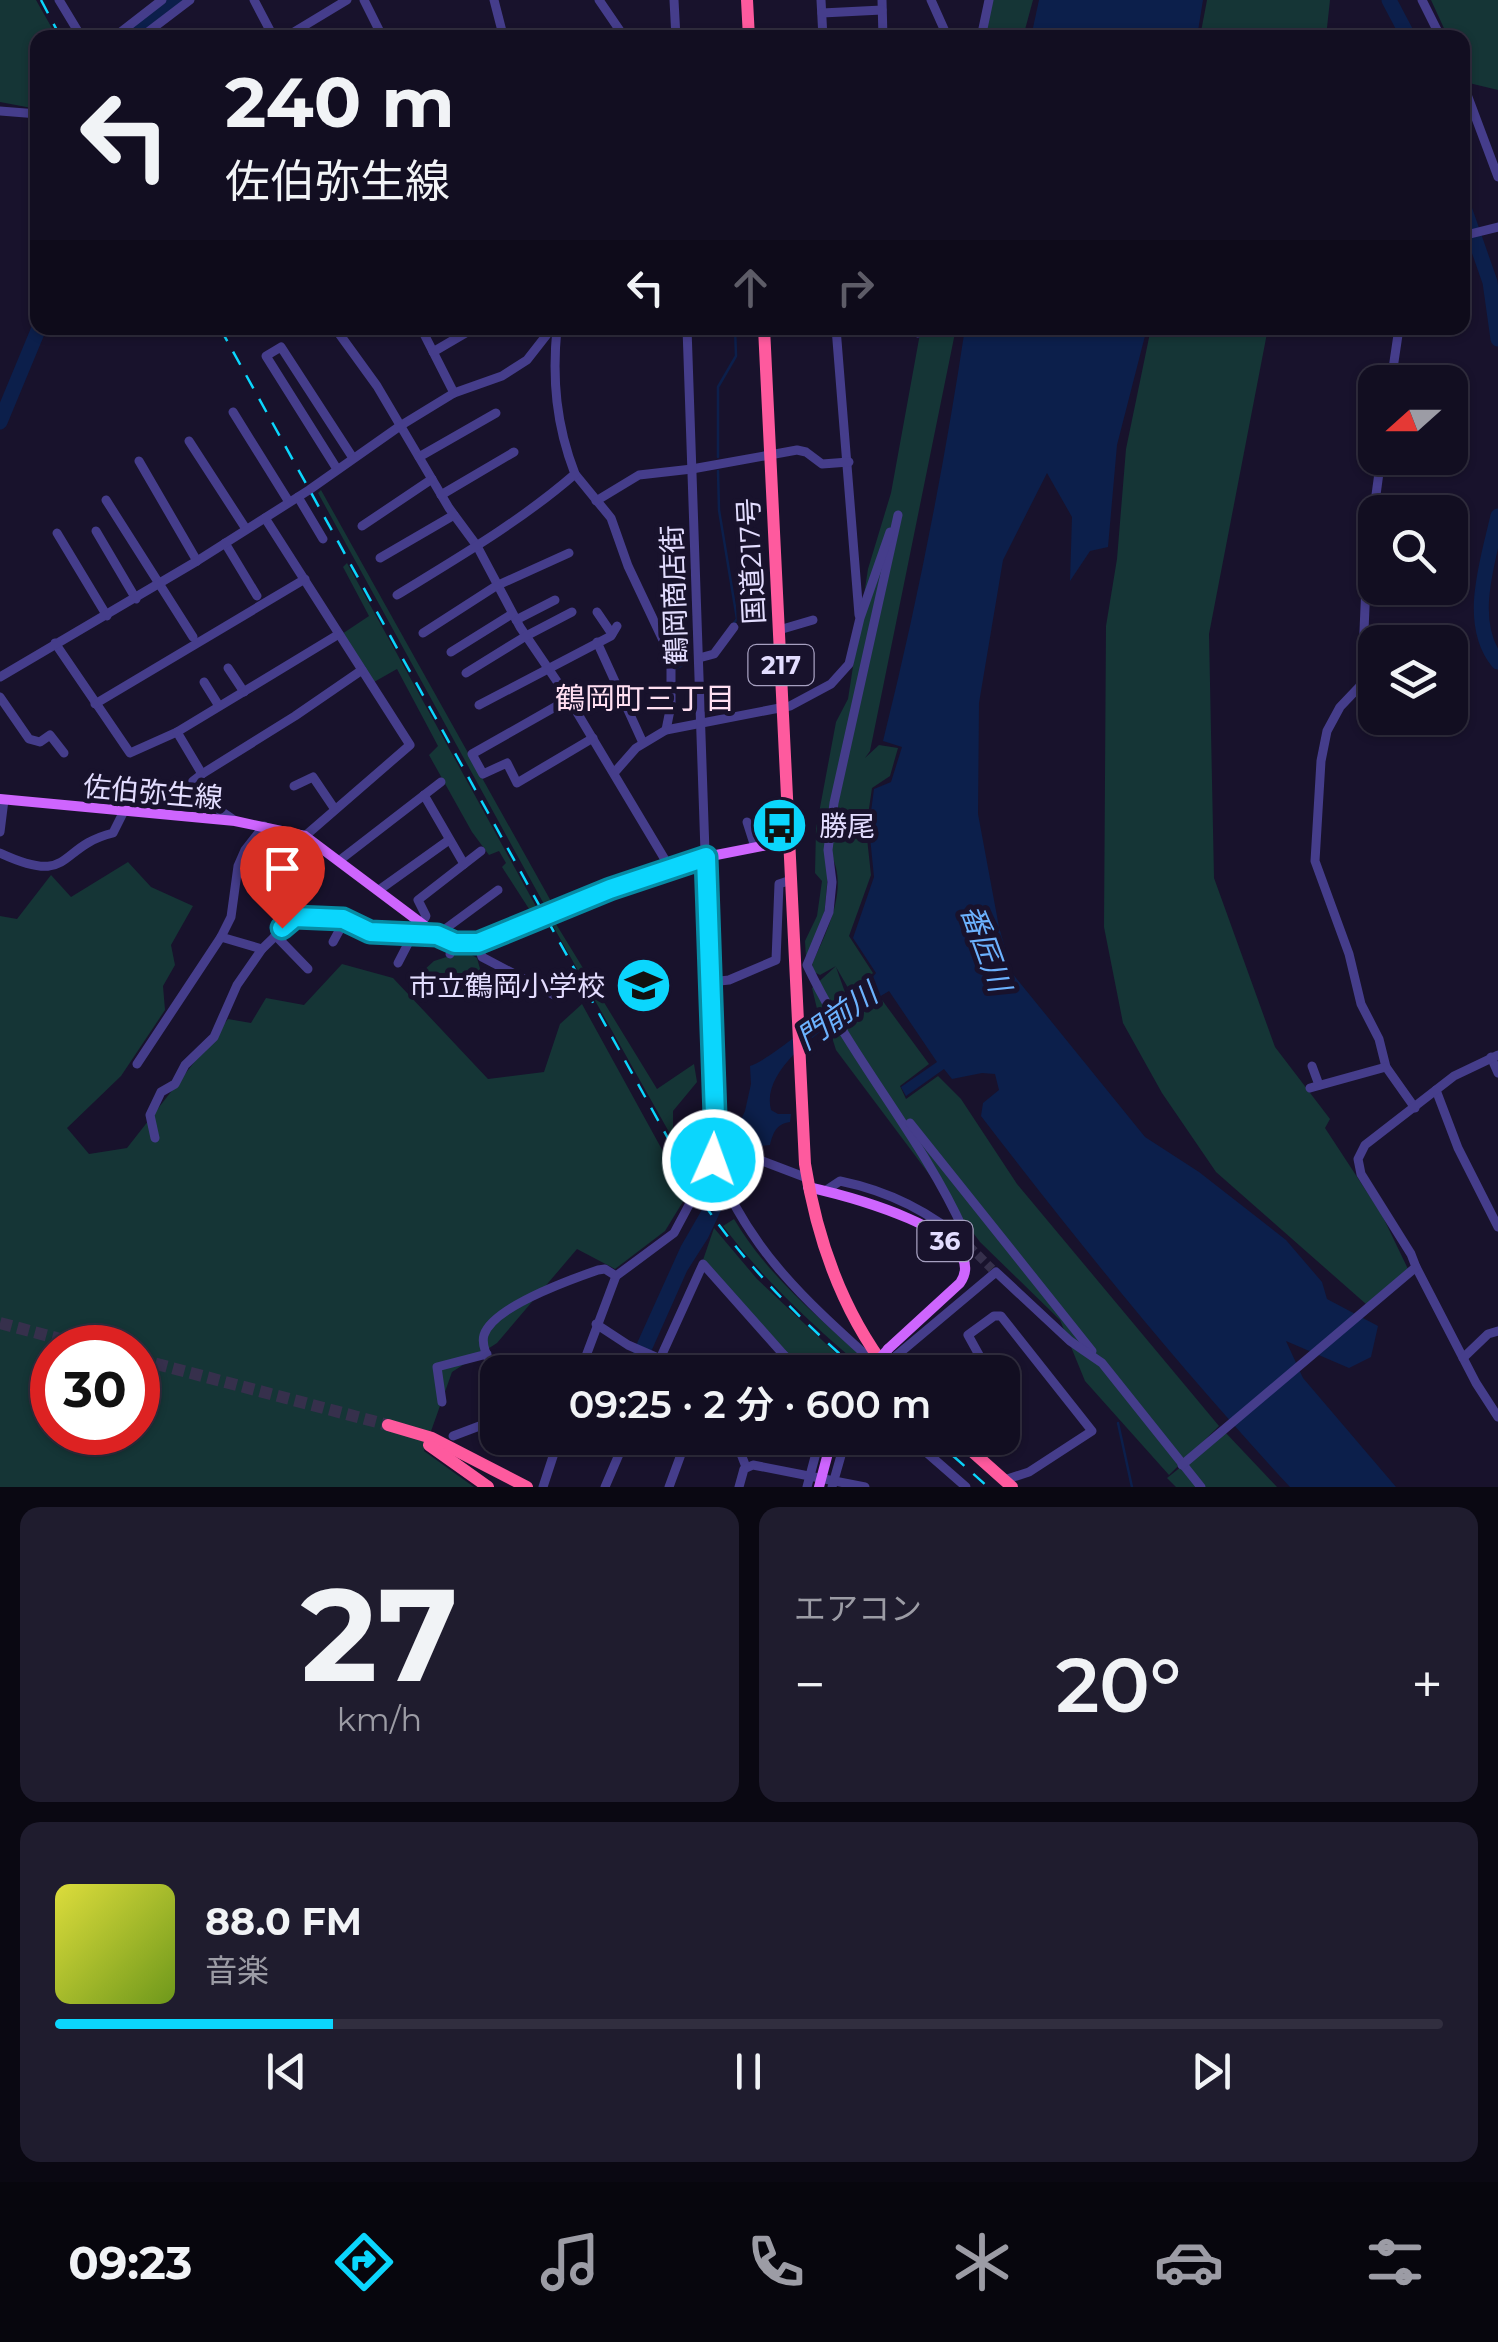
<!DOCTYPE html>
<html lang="ja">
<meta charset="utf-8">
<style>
:root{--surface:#120e21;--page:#1f1c2e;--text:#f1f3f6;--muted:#9c9ca5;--line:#312e3f;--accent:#0bd6fd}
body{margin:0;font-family:Montserrat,"Noto Sans JP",sans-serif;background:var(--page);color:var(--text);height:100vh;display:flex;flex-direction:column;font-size:38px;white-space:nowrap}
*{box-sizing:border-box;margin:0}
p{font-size:32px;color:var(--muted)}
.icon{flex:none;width:55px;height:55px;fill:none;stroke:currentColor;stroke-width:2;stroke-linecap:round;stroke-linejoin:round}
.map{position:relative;height:1487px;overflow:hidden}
.side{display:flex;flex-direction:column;gap:20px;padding:20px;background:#0a0812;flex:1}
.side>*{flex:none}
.guide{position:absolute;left:30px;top:30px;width:1440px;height:305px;border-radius:20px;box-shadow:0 2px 8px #0004,0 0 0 2px var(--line);background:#120e21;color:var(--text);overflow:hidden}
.needle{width:65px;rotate:249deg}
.controls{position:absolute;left:1358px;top:365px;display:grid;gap:20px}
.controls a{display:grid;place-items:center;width:110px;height:110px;border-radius:20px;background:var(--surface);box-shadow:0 2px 8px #0004,0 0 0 2px var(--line);font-size:50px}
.speed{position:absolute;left:30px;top:1325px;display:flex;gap:20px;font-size:50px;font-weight:700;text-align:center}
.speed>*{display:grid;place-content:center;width:130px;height:130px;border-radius:50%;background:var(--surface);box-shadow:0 2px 8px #0004,0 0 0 2px var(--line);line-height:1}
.speed .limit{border:15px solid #d22;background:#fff;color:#111}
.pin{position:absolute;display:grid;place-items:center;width:85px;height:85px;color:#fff;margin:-102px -42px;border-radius:50% 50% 50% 0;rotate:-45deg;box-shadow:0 0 10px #0007}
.pin .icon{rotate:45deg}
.me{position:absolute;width:110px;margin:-55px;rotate:2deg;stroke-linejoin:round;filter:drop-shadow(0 0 8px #0008)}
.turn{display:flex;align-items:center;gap:35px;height:210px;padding:0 30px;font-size:45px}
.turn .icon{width:130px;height:130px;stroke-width:2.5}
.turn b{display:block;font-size:70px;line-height:85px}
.lanes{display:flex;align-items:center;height:95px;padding:0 30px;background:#0003;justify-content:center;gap:50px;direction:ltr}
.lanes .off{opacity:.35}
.big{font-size:75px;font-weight:600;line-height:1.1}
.side .widget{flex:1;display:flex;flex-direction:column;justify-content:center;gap:15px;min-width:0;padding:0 35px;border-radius:20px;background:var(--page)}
.side .dial{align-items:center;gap:0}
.dial b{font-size:130px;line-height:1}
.song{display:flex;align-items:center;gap:30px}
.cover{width:120px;height:120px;border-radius:15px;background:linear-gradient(135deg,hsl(60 70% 55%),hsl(80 70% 35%))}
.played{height:10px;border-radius:5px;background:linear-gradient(90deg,var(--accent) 20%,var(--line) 20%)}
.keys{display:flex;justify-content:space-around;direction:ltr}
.heat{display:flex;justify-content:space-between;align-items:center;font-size:55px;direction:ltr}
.side .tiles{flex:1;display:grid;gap:20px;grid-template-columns:1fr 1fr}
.widget:last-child{grid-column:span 2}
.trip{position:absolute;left:480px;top:1355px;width:540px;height:100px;border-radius:20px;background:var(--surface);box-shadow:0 2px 8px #0004,0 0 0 2px var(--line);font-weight:600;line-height:100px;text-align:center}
.tabs{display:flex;height:160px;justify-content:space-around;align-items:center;background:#07060d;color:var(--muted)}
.tabs .icon{width:70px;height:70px}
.tabs .on{color:var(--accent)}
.tabs b{font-size:45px;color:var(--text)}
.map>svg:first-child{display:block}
</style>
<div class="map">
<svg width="1498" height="1487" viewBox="0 0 1498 1487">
<rect width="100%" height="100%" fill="#18122c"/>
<g fill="#153536" fill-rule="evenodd">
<path d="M0,0H36L57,37L38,38L37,109L0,102Z"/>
<path d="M990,0H1033L1023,37L981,38Z"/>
<path d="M1207,0H1330L1326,37H1200Z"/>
<path d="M1431,0H1498V90L1469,83L1463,68L1462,38L1448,37Z"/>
<path d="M921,328H956L870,751L865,758L879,745L898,748L890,776L872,788L866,829L871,875L849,936L873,973L851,993L836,967L847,998L819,1017L812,988L836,966L820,975L814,972L812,964C827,931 850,887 830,853L824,917L806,958L805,941L817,916L822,881L815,873L816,829L836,722L848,699L868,569L891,493Z"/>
<path d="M1151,328H1268L1209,634L1214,878L1275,1047L1330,1119L1325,1128L1382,1215L1408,1269L1366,1304L1216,1172L1162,1093L1123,1023L1104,927L1106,626L1117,559L1126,449Z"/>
<path d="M321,490L552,903L545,906L318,493Z"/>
<path d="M347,563L538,910L531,912L502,867L506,863L499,851L489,855L472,832L429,755L438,746L397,669L374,682L342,634L369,616L343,567Z"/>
<path d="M128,862L151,887L193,906L171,945L175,965L163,986L165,1010L121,1076L67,1128L89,1154L127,1148L228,1019L251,1023L266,998L304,1005L342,964L393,978L488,1079L544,1072L560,1024L582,1004L687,1195L665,1231L615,1269L577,1249L497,1343L452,1372L424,1451L474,1487H0V916L17,919L51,875L71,897ZM52,1348H138V1432H52Z"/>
<path d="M556,924L657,1089L694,1064L697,1082L673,1111V1135L684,1141L687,1164L553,926Z"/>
<path d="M465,951L477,958L484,983L465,997L445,977L426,978L423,971L434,961Z"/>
<path d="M870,1000H882L929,1064L900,1086L906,1099L938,1076L961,1099L1017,1184L1219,1426L1169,1475L1085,1381L1060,1320L980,1242L836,1050L829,1028Z"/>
<path d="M734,1219C767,1275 818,1317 866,1360L862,1367C811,1324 763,1279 723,1226Z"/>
<path d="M714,1228L757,1279L856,1372H807L784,1352L703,1260Z"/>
<path d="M1225,1432L1277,1487H1176L1167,1478Z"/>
</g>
<g fill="#0c1f4b">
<path d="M1039,0H1203L1197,37H1031Z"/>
<path d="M965,328H1147L1117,445L1108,547L1090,551L1070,581L1072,517L1047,473L1003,560L979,703L978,814L999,927L1012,973L1145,1137L1199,1172L1286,1240L1322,1282L1327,1299L1378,1326L1371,1357L1349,1368L1286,1341L1303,1378L1396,1487H1290C1179,1367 1080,1245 981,1116L983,1103L999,1090L995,1074L982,1073L952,1079L944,1069L906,1096L901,1087L937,1062L889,991L879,997H871C839,1019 759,1064 771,1110L778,1114H791L790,1122C776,1124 773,1133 770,1145L751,1147L708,1238L687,1271L642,1372H624L681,1246L711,1194V1182L745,1111L751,1084L750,1066C764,1062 804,1031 815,1019L818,1022L859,994L876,973L853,938L874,877L869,827L874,789L891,782L902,747L883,741C917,605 944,467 965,328Z"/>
</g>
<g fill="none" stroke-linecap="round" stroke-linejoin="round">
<g stroke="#0c1f4b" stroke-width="2.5">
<path d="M718,457V387L736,356L735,328"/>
<path d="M718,471L719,510L737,619L734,623"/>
<path d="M675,669L691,661"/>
<path d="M1118,1423L1132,1487"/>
</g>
<g stroke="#0c1f4b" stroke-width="15">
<path d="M1389,0L1409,38"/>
<path d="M129,38L176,0"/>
<path d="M1462,202L1490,282L1498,339"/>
<path d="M0,422L39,328"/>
<path d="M1498,516C1488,561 1466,623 1498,662"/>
</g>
<path stroke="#36304c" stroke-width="9" stroke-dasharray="9 4.5" stroke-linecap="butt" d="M968,1245L992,1269"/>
<g stroke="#36304c" stroke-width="12" stroke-dasharray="12 6" stroke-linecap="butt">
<path d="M0,1323L94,1348"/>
<path d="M138,1359L388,1425"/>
</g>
<g stroke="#453d8b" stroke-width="9">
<path d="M59,0L82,38"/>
<path d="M254,0L274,38"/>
<path d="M364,0L383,38"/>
<path d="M494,0L502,31L494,38"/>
<path d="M599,0L625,38"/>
<path d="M674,0L676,38"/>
<path d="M821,0L823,38"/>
<path d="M882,0L883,38"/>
<path d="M931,0L948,38"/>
<path d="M1422,0L1441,38"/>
<path d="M822,13L882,10"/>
<path d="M113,38L162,0"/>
<path d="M140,38L190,0"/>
<path d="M284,38L347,0"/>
<path d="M981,38L989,0"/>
<path d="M1462,81L1498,177"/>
<path d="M0,111L38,114"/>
<path d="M1462,236L1498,227"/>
<path d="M335,328L377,386L449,508L477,546L520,627L569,699L670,868"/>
<path d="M421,328L454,393"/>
<path d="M836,328L859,615"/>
<path d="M918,333L919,328"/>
<path d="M433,352L474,328"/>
<path d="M1391,382L1399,328"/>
<path d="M233,412L289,502"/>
<path d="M189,441L246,529"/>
<path d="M419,457L496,413"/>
<path d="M1381,458L1367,561L1362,677L1360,686L1340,707L1327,731L1321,761L1315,861L1349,954L1361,1004L1379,1039L1386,1067L1415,1108"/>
<path d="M139,461L197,561"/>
<path d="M337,469L266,356L281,347L353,458"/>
<path d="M575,474L611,518L628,566L671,657V705L666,730"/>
<path d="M441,495L514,452"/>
<path d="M298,497L323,539"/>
<path d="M106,500L193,637"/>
<path d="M596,501L639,475L692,469L797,450L806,452L822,464L849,462"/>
<path d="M898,515L834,803L828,850L832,882L829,912L807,965C851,1059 921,1136 964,1231L961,1239"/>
<path d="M265,518L410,745L305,836"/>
<path d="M362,526L432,479"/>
<path d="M96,531L136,599"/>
<path d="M57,533L107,616"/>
<path d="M225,543L257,596"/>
<path d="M380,558L454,515"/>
<path d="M397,595C459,557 521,521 575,474C556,425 552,379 557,328"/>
<path d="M597,612L612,634"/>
<path d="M516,620L555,600"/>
<path d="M779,630L813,620"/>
<path d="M423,633L496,586L569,553"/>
<path d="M597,642L643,743"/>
<path d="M55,643L130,753L177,732L202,774L193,781L206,801L234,820"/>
<path d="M451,652L512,614"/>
<path d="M699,658L714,654L734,627"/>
<path d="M228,668L244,692"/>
<path d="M466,673L526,636L572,612"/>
<path d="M0,677L197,561L309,490L400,426L454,393L502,376L527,360L552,328"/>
<path d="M204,682L219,706"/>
<path d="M0,697L29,739L40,742L50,735L64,753"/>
<path d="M569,699L472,754L483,774L507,763L517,783L593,738"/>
<path d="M95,704L305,579"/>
<path d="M479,705L611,636L617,626"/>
<path d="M177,732L339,634"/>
<path d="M614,773L636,748L666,730L790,706L831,684L849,664L860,618L890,532"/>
<path d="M202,774L295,716L362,670"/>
<path d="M294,786L313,777L334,808"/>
<path d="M424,795L464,864"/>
<path d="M747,822L755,847"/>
<path d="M0,832L4,800"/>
<path d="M0,853C74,887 56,847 113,833L123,813"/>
<path d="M340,860L441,782"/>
<path d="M271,870L295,917"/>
<path d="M379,890L449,840"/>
<path d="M422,923L426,916L418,900L481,851"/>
<path d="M275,935L308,969"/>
<path d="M221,937L262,949L295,917L343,919L370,932L437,935L498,890"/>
<path d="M333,942L345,920"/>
<path d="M478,943L482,957L558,997"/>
<path d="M450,954L455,943"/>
<path d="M398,963L413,934"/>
<path d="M711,982L729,980L776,960L779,884L791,880"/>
<path d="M1491,1057L1498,1073"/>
<path d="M137,1064L221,937L231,917L238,866L245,850L264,826"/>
<path d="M1312,1066L1319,1085"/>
<path d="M1310,1088L1386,1067"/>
<path d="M1436,1090L1458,1148L1498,1227"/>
<path d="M910,1123L1092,1351"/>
<path d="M155,1138L150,1115L161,1092L175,1084L185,1065L214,1037L237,985L262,949"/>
<path d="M715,1143L807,1178"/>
<path d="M713,1160C751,1253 806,1301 878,1366"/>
<path d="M825,1191L840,1181C889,1191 931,1212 968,1245"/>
<path d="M1416,1267L1476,1383L1498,1417"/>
<path d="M596,1324L628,1345L690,1372"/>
<path d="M1463,1358L1488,1334L1498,1331"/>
<path d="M884,1366L996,1272L1070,1341L1102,1363L1201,1487"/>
<path d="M580,1372L616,1276L674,1233L713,1160L715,1143L687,328"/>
<path d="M654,1372L703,1264L783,1354L803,1372"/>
<path d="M775,1372L783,1354"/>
<path d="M971,1372L984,1364L968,1335L994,1316H1001L1092,1431L1029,1472L1004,1480"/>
<path d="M498,1379C493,1367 480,1348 484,1335C493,1307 572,1279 598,1270L605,1269L616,1276"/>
<path d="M442,1402L437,1367L487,1354"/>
<path d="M453,1436L498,1419"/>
<path d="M910,1438L966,1487"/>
<path d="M1182,1465L1416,1267L1411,1254L1361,1174L1358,1159L1365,1145L1454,1076L1498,1055"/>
<path d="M746,1467L741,1454L748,1438"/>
<path d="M543,1487L559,1438"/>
<path d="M605,1487L626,1438"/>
<path d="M669,1487L687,1438"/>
<path d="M739,1487L744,1469L753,1465L865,1487"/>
<path d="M807,1487L820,1438"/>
<path d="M832,1487L846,1438"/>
</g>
<g stroke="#ce65fe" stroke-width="10">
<path d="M0,799L235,821L305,836L437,935L455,943H478L670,868L706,857L788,841"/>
<path d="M808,1187C839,1194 995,1232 960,1283L888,1349"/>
</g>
<g stroke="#fe5a9e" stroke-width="12">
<path d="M747,0L749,38"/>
<path d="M764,328L805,1164C817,1240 842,1311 889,1372"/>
<path d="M388,1425L432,1438L527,1487"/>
<path d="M957,1438L1012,1487"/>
<path d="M429,1445L488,1487"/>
</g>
<g stroke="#0bd6fd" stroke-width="2.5" stroke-dasharray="15 12" stroke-linecap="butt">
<path d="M41,0L61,38"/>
<path d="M220,328L706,1207C750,1270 802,1321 860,1372"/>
<path d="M933,1438L988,1487"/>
</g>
<g stroke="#ce65fe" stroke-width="10">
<path d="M868,1372L888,1349"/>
<path d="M819,1487L832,1438"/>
</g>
</g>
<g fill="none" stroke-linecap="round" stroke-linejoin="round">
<defs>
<path id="route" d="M282,928L295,917L343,919L370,932L437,935L455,943H478L610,889L706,857L715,1116L713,1160"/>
</defs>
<use href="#route" stroke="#078ba4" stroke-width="25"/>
<use href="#route" stroke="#0bd6fd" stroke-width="18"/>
</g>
<defs>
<symbol id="bus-disc" viewBox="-11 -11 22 22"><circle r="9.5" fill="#0bd6fd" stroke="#18122c"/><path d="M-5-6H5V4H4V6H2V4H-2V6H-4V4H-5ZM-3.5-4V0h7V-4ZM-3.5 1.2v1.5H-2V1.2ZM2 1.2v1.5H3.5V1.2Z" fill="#111"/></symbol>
<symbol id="school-disc" viewBox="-11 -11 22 22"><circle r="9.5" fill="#0bd6fd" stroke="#18122c"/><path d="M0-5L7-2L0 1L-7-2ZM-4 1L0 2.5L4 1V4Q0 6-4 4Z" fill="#111"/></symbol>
</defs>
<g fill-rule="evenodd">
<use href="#bus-disc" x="748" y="794" width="63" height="63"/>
<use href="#school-disc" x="612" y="954" width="63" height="63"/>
</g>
<g text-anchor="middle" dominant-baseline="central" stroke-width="10" stroke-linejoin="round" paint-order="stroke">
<g fill="#18122c" stroke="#a6a0c0" stroke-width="2.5">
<rect x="748.5" y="645" width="65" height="40" rx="8"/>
<rect x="917.5" y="1221" width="55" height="40" rx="8"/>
</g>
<g font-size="25" font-weight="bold" fill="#e3ddff">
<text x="781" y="665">217</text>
<text x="945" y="1241">36</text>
</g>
<g font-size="28" fill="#e3ddff" stroke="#18122c">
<text transform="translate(751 561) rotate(-93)">国道217号</text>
<text transform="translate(674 595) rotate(-92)">鶴岡商店街</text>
<text transform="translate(153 792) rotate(5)">佐伯弥生線</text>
</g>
<g font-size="28" fill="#e3ddff" stroke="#18122c" text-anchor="start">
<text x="819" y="826">勝尾</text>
<text x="605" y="986" text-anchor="end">市立鶴岡小学校</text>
</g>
<g font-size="30" fill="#ffdff1" stroke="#18122c">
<text x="645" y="698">鶴岡町三丁目</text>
</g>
<g font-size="30" font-style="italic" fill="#6cb2fe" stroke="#18122c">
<text transform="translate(986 948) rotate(70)">番匠川</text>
<text transform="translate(837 1016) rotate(-35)">門前川</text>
</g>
</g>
</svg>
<div class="controls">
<a><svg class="needle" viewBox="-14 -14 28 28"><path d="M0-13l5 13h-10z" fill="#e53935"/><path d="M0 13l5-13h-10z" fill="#9c9ca5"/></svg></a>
<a><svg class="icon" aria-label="search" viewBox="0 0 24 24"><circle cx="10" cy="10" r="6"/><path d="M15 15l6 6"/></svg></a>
<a><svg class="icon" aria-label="layers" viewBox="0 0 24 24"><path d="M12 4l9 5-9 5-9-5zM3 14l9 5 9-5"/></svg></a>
</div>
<div class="speed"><div class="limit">30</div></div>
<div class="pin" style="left:282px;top:928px;background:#d93025"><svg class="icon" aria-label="arrive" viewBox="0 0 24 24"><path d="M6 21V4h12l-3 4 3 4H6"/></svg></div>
<svg class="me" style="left:713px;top:1160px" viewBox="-20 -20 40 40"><circle r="17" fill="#0bd6fd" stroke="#fff" stroke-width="3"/><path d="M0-11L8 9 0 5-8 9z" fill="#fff"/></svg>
<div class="trip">09:25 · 2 分 · 600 m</div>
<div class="guide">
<div class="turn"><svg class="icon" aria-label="left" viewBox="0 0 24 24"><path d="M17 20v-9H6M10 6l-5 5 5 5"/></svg><div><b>240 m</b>佐伯弥生線</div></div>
<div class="lanes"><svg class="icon" aria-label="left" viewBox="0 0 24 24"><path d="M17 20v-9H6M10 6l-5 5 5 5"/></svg><svg class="icon off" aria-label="ahead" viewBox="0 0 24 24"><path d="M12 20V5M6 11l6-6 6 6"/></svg><svg class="icon off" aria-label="right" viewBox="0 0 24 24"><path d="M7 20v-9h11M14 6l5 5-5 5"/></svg></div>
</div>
</div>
<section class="side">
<div class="tiles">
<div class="widget dial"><b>27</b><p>km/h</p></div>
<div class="widget"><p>エアコン</p>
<div class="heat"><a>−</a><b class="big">20°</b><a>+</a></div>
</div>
<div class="widget">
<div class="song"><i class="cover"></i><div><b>88.0 FM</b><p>音楽</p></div></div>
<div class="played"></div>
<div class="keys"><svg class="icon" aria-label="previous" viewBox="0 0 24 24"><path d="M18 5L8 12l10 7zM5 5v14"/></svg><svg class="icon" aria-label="pause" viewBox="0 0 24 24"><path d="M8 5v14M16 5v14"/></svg><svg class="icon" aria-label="next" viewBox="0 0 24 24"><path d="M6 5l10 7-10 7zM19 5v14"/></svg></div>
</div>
</div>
</section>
<nav class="tabs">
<b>09:23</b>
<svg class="icon on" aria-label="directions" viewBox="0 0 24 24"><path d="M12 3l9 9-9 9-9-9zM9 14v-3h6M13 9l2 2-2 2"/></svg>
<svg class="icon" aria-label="music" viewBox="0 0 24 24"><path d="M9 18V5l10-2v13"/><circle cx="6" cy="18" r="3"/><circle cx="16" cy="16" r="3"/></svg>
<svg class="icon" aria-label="phone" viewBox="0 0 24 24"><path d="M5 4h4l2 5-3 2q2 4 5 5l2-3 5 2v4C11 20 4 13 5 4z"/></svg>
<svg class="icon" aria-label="climate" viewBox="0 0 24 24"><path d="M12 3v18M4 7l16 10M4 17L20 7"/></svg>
<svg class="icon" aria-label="car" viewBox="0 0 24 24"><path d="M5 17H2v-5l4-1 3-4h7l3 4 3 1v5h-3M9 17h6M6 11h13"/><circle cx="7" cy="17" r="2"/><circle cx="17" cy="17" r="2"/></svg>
<svg class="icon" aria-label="filters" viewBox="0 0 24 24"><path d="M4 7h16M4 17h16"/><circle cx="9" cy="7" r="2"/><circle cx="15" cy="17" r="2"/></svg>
</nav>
